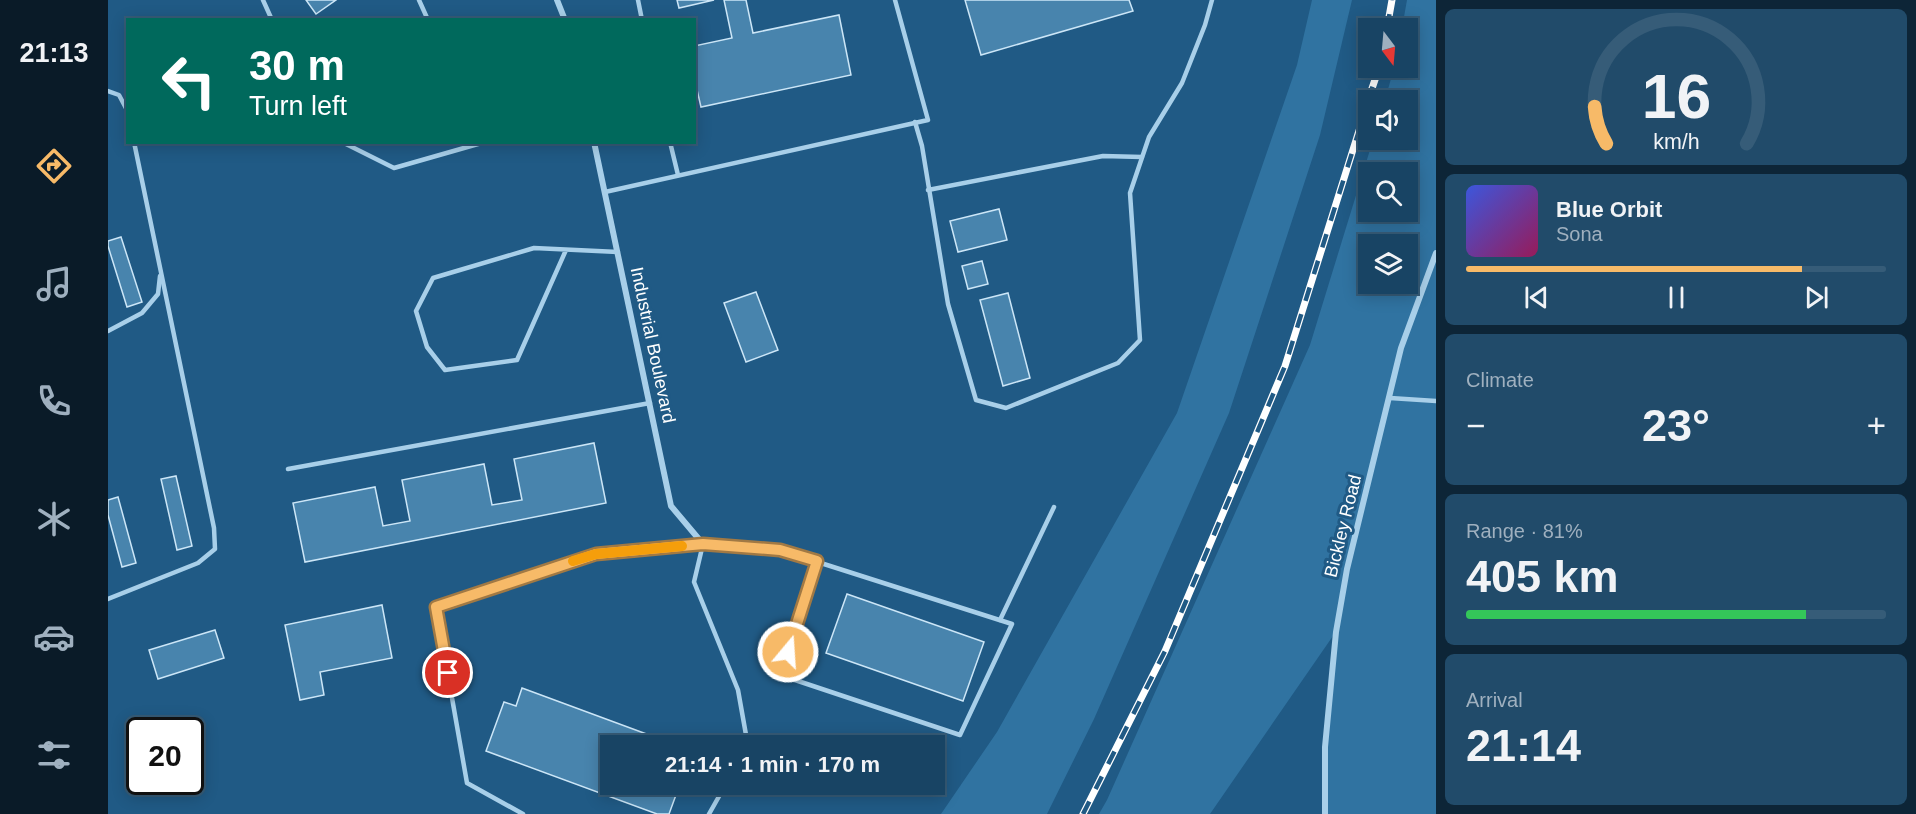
<!DOCTYPE html>
<meta charset="utf-8">
<style>
:root{--surface:#184464;--page:#214b6a;--text:#f1f3f6;--muted:#9fb0bf;--line:#365c78;--accent:#f7ba68}
body{margin:0;font-family:Arial,sans-serif;background:var(--page);color:var(--text);height:100vh;display:flex;flex-direction:column;font-size:22px;white-space:nowrap}
*{box-sizing:border-box;margin:0}
p{font-size:20px;color:var(--muted)}
.icon{flex:none;width:33px;height:33px;fill:none;stroke:currentColor;stroke-width:2;stroke-linecap:round;stroke-linejoin:round}
.map{position:relative;flex:1;overflow:hidden}
.sheet{display:flex;flex-direction:column;gap:9px;padding:9px;background:#0d2537;width:480px}
.sheet>*{flex:none}
.hud{position:absolute;left:18px;top:18px;width:570px;height:126px;border-radius:0px;box-shadow:0 3px 15px #0003,0 0 0 2px var(--line);background:#00695c;color:#fff;overflow:hidden}
.needle{width:39px;rotate:164deg}
.tools{position:absolute;left:1250px;top:18px;display:grid;gap:12px}
.tools a{display:grid;place-items:center;width:60px;height:60px;border-radius:0px;background:var(--surface);box-shadow:0 3px 15px #0003,0 0 0 2px var(--line);font-size:30px}
.speed{position:absolute;left:18px;top:717px;display:flex;gap:12px;font-size:30px;font-weight:700;text-align:center}
.speed>*{display:grid;place-content:center;width:78px;height:78px;border-radius:50%;background:var(--surface);box-shadow:0 3px 15px #0003,0 0 0 2px var(--line);line-height:1}
.speed .limit{border:3px solid #111;border-radius:9px;background:#fff;color:#111}
.pin{position:absolute;display:grid;place-items:center;width:51px;height:51px;color:#fff;margin:-26px;border:3px solid #fff;border-radius:50%;box-shadow:0 2px 6px #0007}
.me{position:absolute;width:66px;margin:-33px;rotate:18deg;stroke-linejoin:round;filter:drop-shadow(0 0 4px #0008)}
.turn{display:flex;align-items:center;gap:21px;height:126px;padding:0 24px;font-size:27px}
.turn .icon{width:78px;height:78px;stroke-width:2.5}
.turn b{display:block;font-size:42px;line-height:51px}
.big{font-size:45px;font-weight:800;line-height:1.1}
.sheet .tile{flex:1;display:flex;flex-direction:column;justify-content:center;gap:9px;min-width:0;padding:0 21px;border-radius:9px;background:var(--page)}
.sheet .dial{align-items:center;gap:0}
.dial svg{height:156px;overflow:visible;fill:none;stroke:var(--line);stroke-width:7;stroke-linecap:round;text-anchor:middle}
.dial text{fill:var(--text);stroke:none}
.song{display:flex;align-items:center;gap:18px}
.cover{width:72px;height:72px;border-radius:9px;background:linear-gradient(135deg,hsl(230 70% 55%),hsl(330 70% 35%))}
.played{height:6px;border-radius:3px;background:linear-gradient(90deg,var(--accent) 80%,var(--line) 80%)}
.keys{display:flex;justify-content:space-around;direction:ltr}
.heat{display:flex;justify-content:space-between;align-items:center;font-size:33px;direction:ltr}
.charge{height:9px;border-radius:4px;background:linear-gradient(90deg,#34c759 81%,var(--line) 0)}
.trip{position:absolute;left:492px;top:735px;width:345px;height:60px;border-radius:0px;background:var(--surface);box-shadow:0 3px 15px #0003,0 0 0 2px var(--line);font-weight:800;line-height:60px;text-align:center}
main{display:flex;flex:1;min-height:0}
.dock{display:flex;flex-direction:column;width:108px;justify-content:space-around;align-items:center;background:#0a1b28;color:var(--muted)}
.dock .icon{width:42px;height:42px}
.dock .selected{color:var(--accent)}
.dock b{font-size:27px;color:var(--text)}
.map>svg:first-child{display:block}
</style>
<main>
<nav class="dock">
<b>21:13</b>
<svg class="icon selected" aria-label="directions" viewBox="0 0 24 24"><path d="M12 3l9 9-9 9-9-9zM9 14v-3h6M13 9l2 2-2 2"/></svg>
<svg class="icon" aria-label="music" viewBox="0 0 24 24"><path d="M9 18V5l10-2v13"/><circle cx="6" cy="18" r="3"/><circle cx="16" cy="16" r="3"/></svg>
<svg class="icon" aria-label="phone" viewBox="0 0 24 24"><path d="M5 4h4l2 5-3 2q2 4 5 5l2-3 5 2v4C11 20 4 13 5 4z"/></svg>
<svg class="icon" aria-label="climate" viewBox="0 0 24 24"><path d="M12 3v18M4 7l16 10M4 17L20 7"/></svg>
<svg class="icon" aria-label="car" viewBox="0 0 24 24"><path d="M5 17H2v-5l4-1 3-4h7l3 4 3 1v5h-3M9 17h6M6 11h13"/><circle cx="7" cy="17" r="2"/><circle cx="17" cy="17" r="2"/></svg>
<svg class="icon" aria-label="filters" viewBox="0 0 24 24"><path d="M4 7h16M4 17h16"/><circle cx="9" cy="7" r="2"/><circle cx="15" cy="17" r="2"/></svg>
</nav>
<div class="map">
<svg width="1328" height="814" viewBox="0 0 1328 814">
<rect width="100%" height="100%" fill="#205a85"/>
<g fill="#3073a1" fill-rule="evenodd">
<path d="M1204,0H1244L1212,135L1121,413L986,719L939,814H833L889,732L1069,413L1189,65Z"/>
<path d="M1299,0H1328V814H1217V747L1227,633L1102,814H991L999,800L1202,345L1265,140H1299V100H1277L1286,68H1299V28H1294ZM1260,172H1299V212H1260ZM1260,244H1299V284H1260Z"/>
</g>
<g fill="#4884ad" stroke="#cce6f7" stroke-width="1.5">
<path d="M198,0H228L208,14Z"/>
<path d="M569,0H606L571,8Z"/>
<path d="M616,0H638L645,33L731,15L743,75L593,107L586,77V46L624,38Z"/>
<path d="M857,0H1021L1025,11L873,55Z"/>
<path d="M891,209L899,240L850,252L842,221Z"/>
<path d="M13,237L34,302L19,307L0,246V241Z"/>
<path d="M874,261L880,284L860,289L854,266Z"/>
<path d="M648,292L670,350L638,362L616,303Z"/>
<path d="M900,293L922,378L895,386L872,300Z"/>
<path d="M486,443L498,503L197,562L185,503L267,487L275,526L302,521L294,480L376,464L384,505L414,500L406,459Z"/>
<path d="M68,476L84,546L69,550L53,479Z"/>
<path d="M10,497L28,563L14,567L0,515V500Z"/>
<path d="M739,594L876,642L855,701L718,653Z"/>
<path d="M274,605L284,658L212,672L216,695L192,700L177,625Z"/>
<path d="M107,630L116,658L50,679L41,650Z"/>
<path d="M414,688L571,746H502V784H572L561,814H549L378,751L396,702L408,706Z"/>
</g>
<g fill="none" stroke-linecap="round" stroke-linejoin="round">
<g stroke="#a8cfe9" stroke-width="4.5">
<path d="M155,0L164,20"/>
<path d="M311,0L320,20"/>
<path d="M530,0L534,20"/>
<path d="M0,91L11,95L20,112"/>
<path d="M807,122L814,146L840,304L868,400L898,408L1010,363L1032,340L1022,193L1041,137L1074,83L1097,25L1104,0"/>
<path d="M234,142L286,168L377,142"/>
<path d="M562,142L570,175"/>
<path d="M820,190L995,156L1034,157"/>
<path d="M497,192L820,120L787,0"/>
<path d="M458,250L409,360L337,370L319,347L308,311L325,278L426,248L510,252"/>
<path d="M0,331L34,313L50,294L52,276"/>
<path d="M1282,398L1328,401"/>
<path d="M180,469L542,403"/>
<path d="M595,544L672,550L904,624L852,735L672,675L709,561"/>
<path d="M0,599L90,563L107,549L106,528L26,142"/>
<path d="M892,620L946,507"/>
<path d="M415,814L359,783L328,607L488,554L595,544L586,582L630,690L640,746"/>
<path d="M601,814L618,784"/>
</g>
<g stroke="#a8cfe9" stroke-width="6">
<path d="M449,0L457,20"/>
<path d="M486,142L563,506L595,544"/>
<path d="M1217,814V747L1228,632L1239,569L1293,348L1328,253"/>
</g>
<defs>
<g id="rail">
<path d="M1279,28L1284,0"/>
<path d="M1260,100L1271,68"/>
<path d="M975,814L1057,651L1177,366L1260,102"/>
</g>
</defs>
<use href="#rail" stroke="#fff" stroke-width="7"/>
<use href="#rail" stroke="#205a85" stroke-width="4.5" stroke-dasharray="14" stroke-linecap="butt"/>
</g>
<g fill="none" stroke-linecap="round" stroke-linejoin="round">
<defs>
<path id="route" d="M340,673L328,607L488,554L595,544L672,550L709,561L680,652"/>
</defs>
<use href="#route" stroke="#a17944" stroke-width="15"/>
<use href="#route" stroke="#f7ba68" stroke-width="10"/>
<path stroke="#f59e0b" stroke-width="10" d="M465,561L488,554L574,546"/>
</g>
<g text-anchor="middle" dominant-baseline="central" stroke-width="6" stroke-linejoin="round" paint-order="stroke">
<g font-size="18" fill="#fff" stroke="#205a85">
<text transform="translate(545 345) rotate(78)">Industrial Boulevard</text>
<text transform="translate(1235 526) rotate(-76)">Bickley Road</text>
</g>
</g>
</svg>
<div class="tools">
<a><svg class="needle" viewBox="-14 -14 28 28"><path d="M0-13l5 13h-10z" fill="#e53935"/><path d="M0 13l5-13h-10z" fill="#9fb0bf"/></svg></a>
<a><svg class="icon" aria-label="sound" viewBox="0 0 24 24"><path d="M4 9h4l5-4v14l-5-4H4zM17 9q2 3 0 6"/></svg></a>
<a><svg class="icon" aria-label="search" viewBox="0 0 24 24"><circle cx="10" cy="10" r="6"/><path d="M15 15l6 6"/></svg></a>
<a><svg class="icon" aria-label="layers" viewBox="0 0 24 24"><path d="M12 4l9 5-9 5-9-5zM3 14l9 5 9-5"/></svg></a>
</div>
<div class="speed"><div class="limit">20</div></div>
<div class="pin" style="left:340px;top:673px;background:#d93025"><svg class="icon" aria-label="arrive" viewBox="0 0 24 24"><path d="M6 21V4h12l-3 4 3 4H6"/></svg></div>
<svg class="me" style="left:680px;top:652px" viewBox="-20 -20 40 40"><circle r="17" fill="#f7ba68" stroke="#fff" stroke-width="3"/><path d="M0-11L8 9 0 5-8 9z" fill="#fff"/></svg>
<div class="trip">21:14 · 1 min · 170 m</div>
<div class="hud">
<div class="turn"><svg class="icon" aria-label="left" viewBox="0 0 24 24"><path d="M17 20v-9H6M10 6l-5 5 5 5"/></svg><div><b>30 m</b>Turn left</div></div>
</div>
</div>
<section class="sheet">
<div class="tile dial"><svg viewBox="0 0 100 80">
<path d="M14 69A42 42 0 1 1 86 69"/>
<path d="M14 69A42 42 0 0 1 8 50" stroke="#f7ba68"/>
<text x="50" y="56" font-size="32" font-weight="700">16</text>
<text x="50" y="72" font-size="11">km/h</text>
</svg></div>
<div class="tile">
<div class="song"><i class="cover"></i><div><b>Blue Orbit</b><p>Sona</p></div></div>
<div class="played"></div>
<div class="keys"><svg class="icon" aria-label="previous" viewBox="0 0 24 24"><path d="M18 5L8 12l10 7zM5 5v14"/></svg><svg class="icon" aria-label="pause" viewBox="0 0 24 24"><path d="M8 5v14M16 5v14"/></svg><svg class="icon" aria-label="next" viewBox="0 0 24 24"><path d="M6 5l10 7-10 7zM19 5v14"/></svg></div>
</div>
<div class="tile"><p>Climate</p>
<div class="heat"><a>−</a><b class="big">23°</b><a>+</a></div>
</div>
<div class="tile"><p>Range · 81%</p><b class="big">405 km</b><div class="charge"></div></div>
<div class="tile"><p>Arrival</p><b class="big">21:14</b></div>
</section>
</main>
